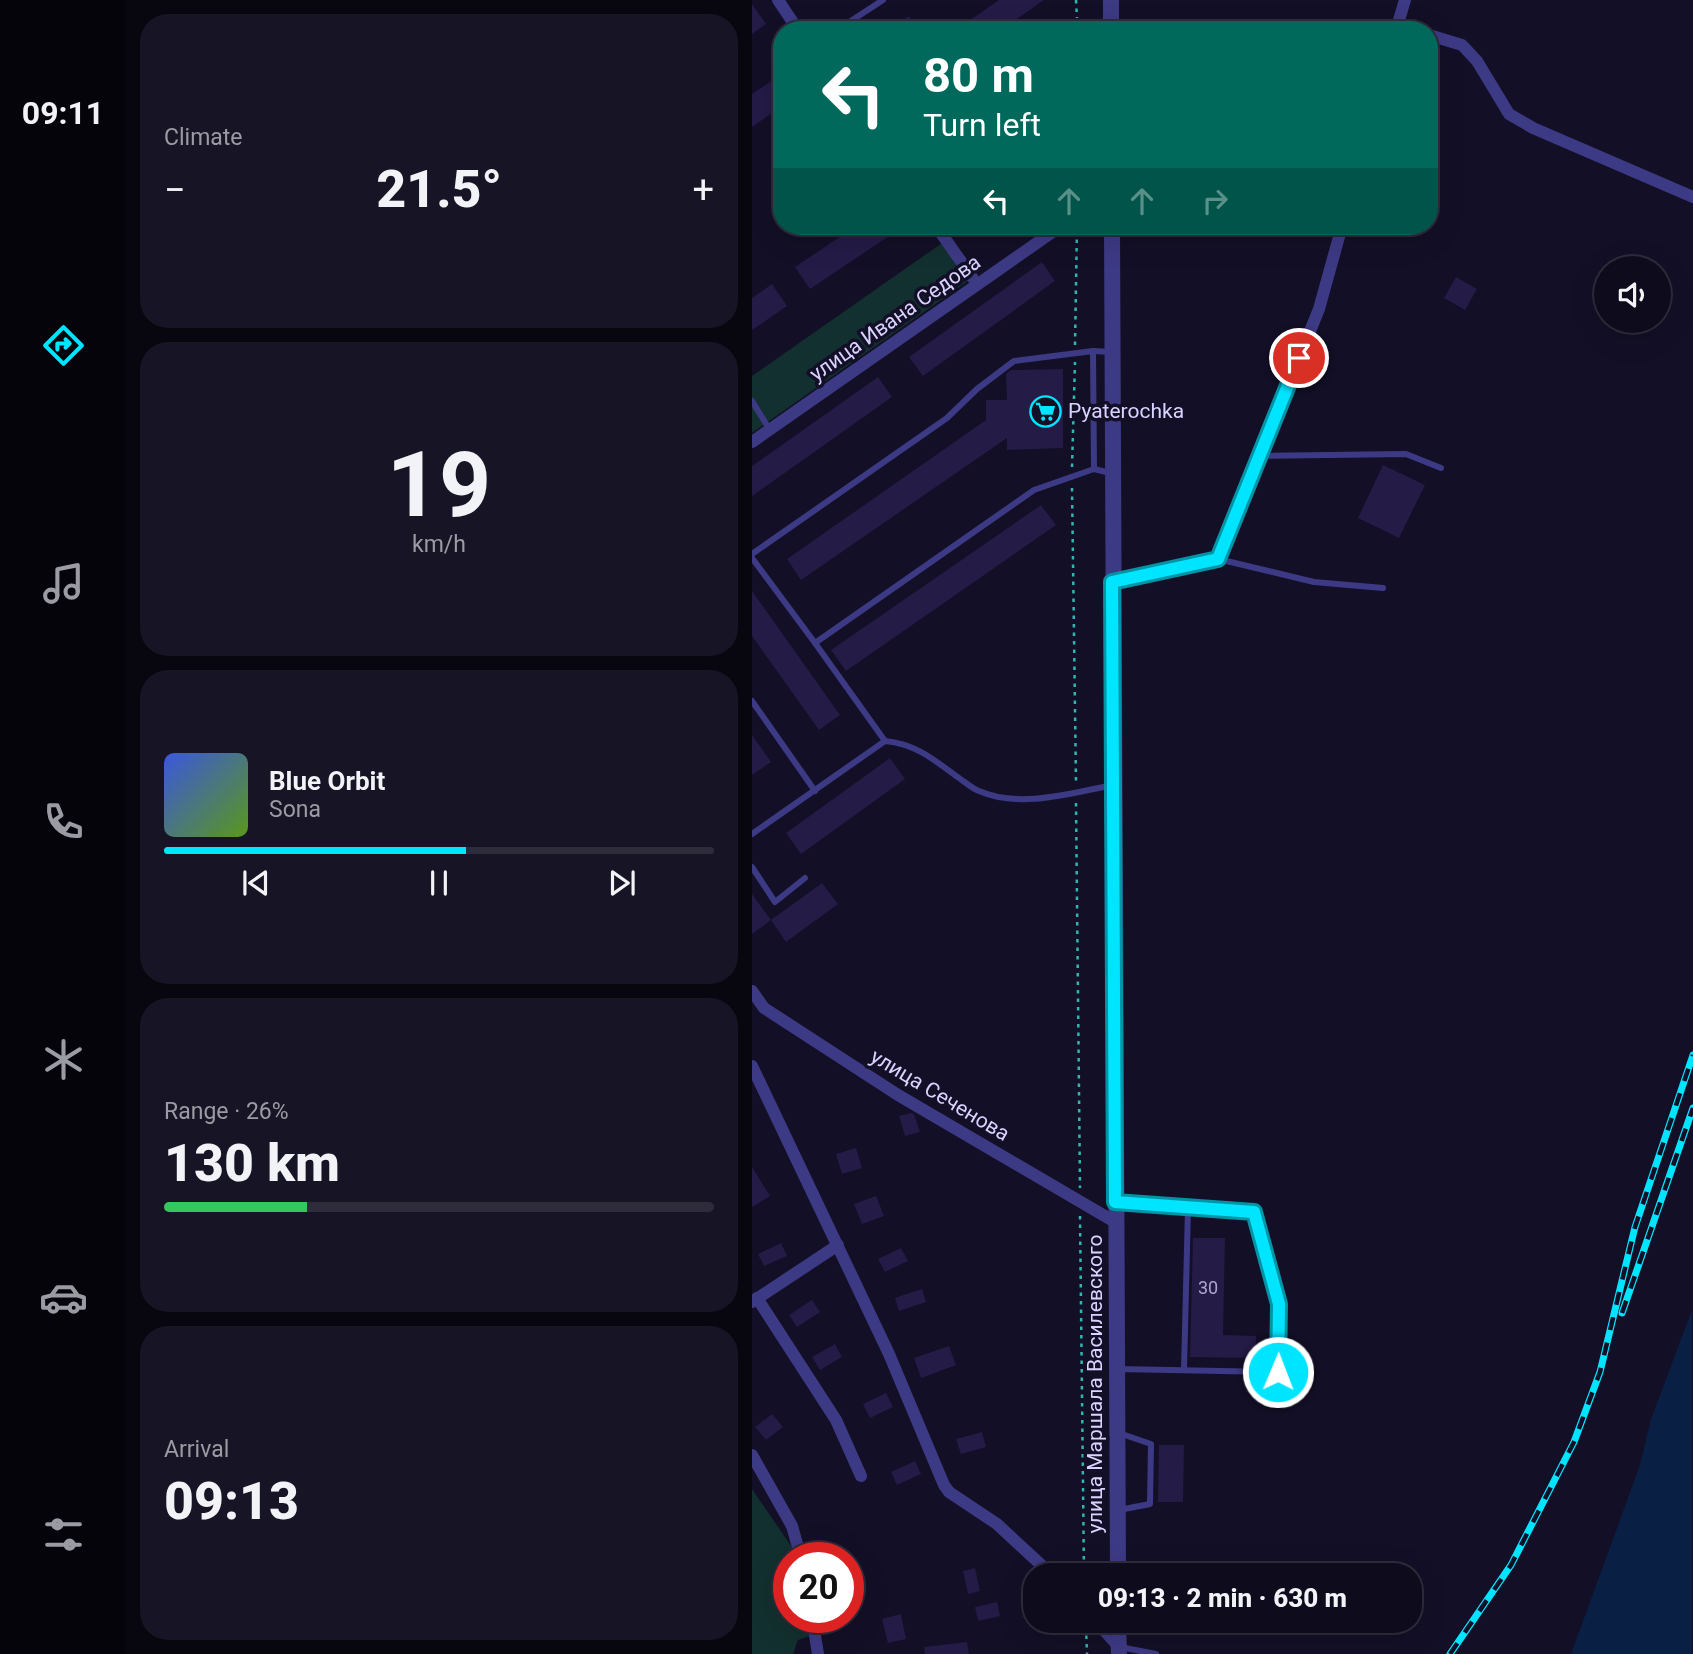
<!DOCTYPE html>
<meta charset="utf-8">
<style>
:root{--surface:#0e0b1c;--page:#171425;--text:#f1f3f6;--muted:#9b9ba3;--line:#2e2b3b;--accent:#00e5ff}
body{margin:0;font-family:Roboto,sans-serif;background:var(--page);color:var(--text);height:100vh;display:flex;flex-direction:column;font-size:26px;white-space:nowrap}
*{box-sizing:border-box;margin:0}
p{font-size:23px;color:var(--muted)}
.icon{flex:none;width:38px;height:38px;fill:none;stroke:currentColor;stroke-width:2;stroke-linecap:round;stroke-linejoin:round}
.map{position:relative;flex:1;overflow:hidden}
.sheet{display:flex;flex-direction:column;gap:14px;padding:14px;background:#08060f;width:626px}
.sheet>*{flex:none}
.guide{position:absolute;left:21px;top:21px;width:665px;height:214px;border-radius:28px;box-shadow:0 7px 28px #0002,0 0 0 2px var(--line);background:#00695c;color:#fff;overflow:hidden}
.buttons{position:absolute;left:842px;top:256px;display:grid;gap:14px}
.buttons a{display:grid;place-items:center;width:77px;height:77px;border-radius:50%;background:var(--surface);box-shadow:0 7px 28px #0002,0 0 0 2px var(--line);font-size:35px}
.speed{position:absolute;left:21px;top:1542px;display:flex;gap:14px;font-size:35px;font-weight:700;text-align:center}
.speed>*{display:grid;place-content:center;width:91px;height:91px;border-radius:50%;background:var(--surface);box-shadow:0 7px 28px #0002,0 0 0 2px var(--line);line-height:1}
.speed .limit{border:10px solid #d22;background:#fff;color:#111}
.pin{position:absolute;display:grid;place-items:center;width:60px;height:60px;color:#fff;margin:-30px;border:4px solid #fff;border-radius:50%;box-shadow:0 2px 7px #0007}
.me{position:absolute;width:77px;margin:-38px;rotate:1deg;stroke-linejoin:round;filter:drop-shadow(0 0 5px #0008)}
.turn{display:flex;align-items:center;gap:24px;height:147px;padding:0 35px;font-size:32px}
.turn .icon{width:91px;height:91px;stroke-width:2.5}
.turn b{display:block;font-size:49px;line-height:60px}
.lanes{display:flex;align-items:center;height:66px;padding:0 35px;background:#0003;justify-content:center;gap:35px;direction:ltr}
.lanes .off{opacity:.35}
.big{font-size:52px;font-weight:800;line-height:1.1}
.sheet .widget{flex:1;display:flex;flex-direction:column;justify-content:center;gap:10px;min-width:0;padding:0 24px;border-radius:28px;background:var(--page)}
.sheet .dial{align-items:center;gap:0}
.dial b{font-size:91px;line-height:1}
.song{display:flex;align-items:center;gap:21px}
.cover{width:84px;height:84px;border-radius:10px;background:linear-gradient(135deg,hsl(230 70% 55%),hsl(90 70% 35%))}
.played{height:7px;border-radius:4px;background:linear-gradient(90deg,var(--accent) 55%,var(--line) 55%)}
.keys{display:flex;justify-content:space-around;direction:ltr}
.heat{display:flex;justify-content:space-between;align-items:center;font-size:38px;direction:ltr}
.charge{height:10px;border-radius:5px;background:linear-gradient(90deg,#34c759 26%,var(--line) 0)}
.trip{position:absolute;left:271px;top:1563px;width:399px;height:70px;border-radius:28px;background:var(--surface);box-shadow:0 7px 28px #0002,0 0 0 2px var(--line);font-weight:800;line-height:70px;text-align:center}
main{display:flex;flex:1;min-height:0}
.tabs{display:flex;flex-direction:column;width:126px;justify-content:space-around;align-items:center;background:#06040b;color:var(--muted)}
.tabs .icon{width:49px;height:49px}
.tabs .current{color:var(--accent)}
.tabs b{font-size:32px;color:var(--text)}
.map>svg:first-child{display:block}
</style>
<main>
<nav class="tabs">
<b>09:11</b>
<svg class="icon current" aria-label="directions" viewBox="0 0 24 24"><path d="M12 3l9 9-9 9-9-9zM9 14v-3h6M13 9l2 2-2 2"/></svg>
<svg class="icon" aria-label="music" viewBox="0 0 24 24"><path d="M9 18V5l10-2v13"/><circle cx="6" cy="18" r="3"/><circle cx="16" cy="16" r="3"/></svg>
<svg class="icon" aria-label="phone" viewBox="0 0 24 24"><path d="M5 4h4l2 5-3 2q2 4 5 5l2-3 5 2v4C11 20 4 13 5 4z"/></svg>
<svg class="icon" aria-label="climate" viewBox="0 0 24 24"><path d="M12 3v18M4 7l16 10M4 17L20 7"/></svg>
<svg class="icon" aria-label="car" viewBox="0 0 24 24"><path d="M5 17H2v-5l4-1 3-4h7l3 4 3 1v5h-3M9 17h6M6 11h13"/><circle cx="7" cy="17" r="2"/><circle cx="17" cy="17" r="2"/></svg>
<svg class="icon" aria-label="filters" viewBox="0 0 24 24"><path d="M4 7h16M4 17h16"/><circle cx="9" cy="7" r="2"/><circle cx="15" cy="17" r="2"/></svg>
</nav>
<section class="sheet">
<div class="widget"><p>Climate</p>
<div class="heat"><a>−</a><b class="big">21.5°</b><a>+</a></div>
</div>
<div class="widget dial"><b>19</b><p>km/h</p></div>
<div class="widget">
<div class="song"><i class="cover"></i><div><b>Blue Orbit</b><p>Sona</p></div></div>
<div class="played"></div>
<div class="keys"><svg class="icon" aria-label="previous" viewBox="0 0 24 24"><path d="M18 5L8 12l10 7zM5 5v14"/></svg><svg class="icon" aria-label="pause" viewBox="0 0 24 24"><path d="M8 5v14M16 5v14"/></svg><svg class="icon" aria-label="next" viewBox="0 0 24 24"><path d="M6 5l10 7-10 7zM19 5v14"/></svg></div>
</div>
<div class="widget"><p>Range · 26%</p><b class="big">130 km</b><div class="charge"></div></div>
<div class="widget"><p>Arrival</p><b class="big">09:13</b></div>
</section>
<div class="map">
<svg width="941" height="1654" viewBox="0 0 941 1654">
<rect width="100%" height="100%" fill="#130f26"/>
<g fill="#12302f">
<path d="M190,243L216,281L0,433V376Z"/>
<path d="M0,1489L46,1556L37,1558V1617H55L58,1636L46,1640L41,1654H0Z"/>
</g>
<path fill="#0a1f44" d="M940,1310V1654H819L888,1465L899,1419Z"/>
<g fill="#241b47">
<path d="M247,0H292L249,30H204Z"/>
<path d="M0,4L14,24L0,34Z"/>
<path d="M157,16L166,30H136Z"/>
<path d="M30,74V106L0,127V94Z"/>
<path d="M104,226H152L58,289L43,267Z"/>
<path d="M290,262L303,281L171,376L157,357Z"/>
<path d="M704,277L725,289L713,310L692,298Z"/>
<path d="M20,284L35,306L0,330V298Z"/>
<path d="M311,369V448L255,450V438L49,580L35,559L234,420V400H255L254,374L259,370Z"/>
<path d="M126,377L140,397L0,496V466Z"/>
<path d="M631,465L673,485L647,538L606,518Z"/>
<path d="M289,505L304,525L94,671L79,650Z"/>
<path d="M0,591L88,715L67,730L0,636Z"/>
<path d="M0,735L19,762L0,775Z"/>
<path d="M138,758L153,779L49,854L34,833Z"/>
<path d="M70,883L86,904L34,942L19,920Z"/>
<path d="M0,894L19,920L0,934Z"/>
<path d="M159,1113L162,1114L168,1132L153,1136L147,1116Z"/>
<path d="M104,1148L110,1168L90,1174L84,1154Z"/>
<path d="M0,1167L18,1196L0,1207Z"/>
<path d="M124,1196L132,1216L110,1224L102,1204Z"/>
<path d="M441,1238H473L471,1335L504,1336V1358L438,1357Z"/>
<path d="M29,1243L35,1256L12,1266L6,1254Z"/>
<path d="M149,1248L156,1261L133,1272L126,1259Z"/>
<path d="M170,1289L174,1302L147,1311L143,1298Z"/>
<path d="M60,1300L68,1312L45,1327L37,1315Z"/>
<path d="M83,1344L90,1357L68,1370L60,1357Z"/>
<path d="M197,1346L204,1365L169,1378L162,1358Z"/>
<path d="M134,1393L141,1407L118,1418L111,1404Z"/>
<path d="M20,1414L31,1427L14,1440L3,1427Z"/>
<path d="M230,1432L234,1447L209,1454L204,1439Z"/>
<path d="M407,1445H432L431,1502H406Z"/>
<path d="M163,1461L169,1474L145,1485L139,1472Z"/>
<path d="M223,1568L228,1591L216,1594L211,1571Z"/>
<path d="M245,1602L248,1616L226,1621L223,1607Z"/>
<path d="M149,1614L154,1639L136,1643L130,1619Z"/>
<path d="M215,1642L217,1654H173L172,1647Z"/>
</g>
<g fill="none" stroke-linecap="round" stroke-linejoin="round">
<g stroke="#2fb8b0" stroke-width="2.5" stroke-dasharray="3.5 5" stroke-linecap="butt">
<path d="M324,0L325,18"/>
<path d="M323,345L325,226"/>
<path d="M320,467L323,362"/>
<path d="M320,488L324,782"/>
<path d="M324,803L328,1188"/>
<path d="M328,1216L332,1575"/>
<path d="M334,1627L335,1654"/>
</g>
<g stroke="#3d3a85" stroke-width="6">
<path d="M85,30L131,0"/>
<path d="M318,30L358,20"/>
<path d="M246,233L259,226"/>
<path d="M0,401L18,430"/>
<path d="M508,456L654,454L689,468"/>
<path d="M358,473L342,469L341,351L360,352"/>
<path d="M0,554L195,418L225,389L262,361L341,351"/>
<path d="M0,558L63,643"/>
<path d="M466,559L562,582L631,588"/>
<path d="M0,701L63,791"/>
<path d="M133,741C163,744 180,758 204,776C212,781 219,788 227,791C268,809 319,793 361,785"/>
<path d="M0,834L133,741L63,643L282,490L342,469"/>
<path d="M0,867L23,902L53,878"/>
<path d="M366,1369L526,1372L527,1304L502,1212L366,1203"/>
<path d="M432,1370L436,1208"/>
<path d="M367,1433L399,1444L398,1504L367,1510"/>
<path d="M368,1647L404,1654"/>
</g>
<g stroke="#3d3a85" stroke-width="12">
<path d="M26,0L46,30"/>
<path d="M645,26L659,30"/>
<path d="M644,30L653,0"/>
<path d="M677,35L710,45L725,61L757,114L781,128L941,197"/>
<path d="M184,226L220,277"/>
<path d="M0,442L309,226"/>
<path d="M360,582L466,559L567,309L590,226"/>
<path d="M0,991L12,1008L146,1095L363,1222"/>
<path d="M0,1066L137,1354L192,1485L197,1492L245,1524L300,1575"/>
<path d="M5,1298L84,1420L109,1476"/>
<path d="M0,1302L86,1245"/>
<path d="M0,1455L40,1526L49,1558"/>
<path d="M60,1617L66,1654"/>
<path d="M343,1620L367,1647"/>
</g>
<g stroke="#3d3a85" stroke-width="16">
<path d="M359,0V30"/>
<path d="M360,226L366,1575"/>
<path d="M366,1620L367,1654"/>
</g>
<defs>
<g id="rail">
<path d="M870,1313L941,1108"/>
<path d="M698,1654L759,1565L822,1442L848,1372L883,1227L941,1055"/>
</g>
</defs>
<use href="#rail" stroke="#00e5ff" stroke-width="7"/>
<use href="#rail" stroke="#130f26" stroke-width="4.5" stroke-dasharray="13" stroke-linecap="butt"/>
</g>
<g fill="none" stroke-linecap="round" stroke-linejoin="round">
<defs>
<path id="route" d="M526,1372L527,1304L502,1212L363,1202L360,582L466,559L547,358"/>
</defs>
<use href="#route" stroke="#0095a6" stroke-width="18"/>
<use href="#route" stroke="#00e5ff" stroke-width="12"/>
</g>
<defs>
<symbol id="supermarket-ring" viewBox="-11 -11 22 22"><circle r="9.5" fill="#130f26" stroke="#00e5ff" stroke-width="1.5"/><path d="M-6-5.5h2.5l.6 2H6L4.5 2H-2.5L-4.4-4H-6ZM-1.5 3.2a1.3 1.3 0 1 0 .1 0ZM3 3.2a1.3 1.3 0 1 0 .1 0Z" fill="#00e5ff"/></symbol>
</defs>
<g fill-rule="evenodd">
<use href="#supermarket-ring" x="276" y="394" width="35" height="35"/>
</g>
<g text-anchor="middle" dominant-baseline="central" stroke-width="7" stroke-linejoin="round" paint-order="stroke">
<g font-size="18" fill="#aca6d1">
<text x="456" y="1287">30</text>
</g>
<g font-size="21" fill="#d9d4ff" stroke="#130f26">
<text transform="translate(143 318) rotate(-35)">улица Ивана Седова</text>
<text transform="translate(188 1095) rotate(31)">улица Сеченова</text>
<text transform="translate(343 1384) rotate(-90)">улица Маршала Василевского</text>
</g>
<g font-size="21" fill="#d9d4ff" stroke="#130f26" text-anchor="start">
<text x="316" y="411">Pyaterochka</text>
</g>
</g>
</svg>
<div class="buttons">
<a><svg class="icon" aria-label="sound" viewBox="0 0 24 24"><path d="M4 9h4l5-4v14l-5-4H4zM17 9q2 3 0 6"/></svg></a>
</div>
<div class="speed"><div class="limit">20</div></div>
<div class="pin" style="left:547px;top:358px;background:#d93025"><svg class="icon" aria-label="arrive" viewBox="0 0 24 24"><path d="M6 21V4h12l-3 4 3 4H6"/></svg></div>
<svg class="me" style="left:526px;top:1372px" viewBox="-20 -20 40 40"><circle r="17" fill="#00e5ff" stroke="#fff" stroke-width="3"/><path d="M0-11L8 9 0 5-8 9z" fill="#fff"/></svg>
<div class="trip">09:13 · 2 min · 630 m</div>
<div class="guide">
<div class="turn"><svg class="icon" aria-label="left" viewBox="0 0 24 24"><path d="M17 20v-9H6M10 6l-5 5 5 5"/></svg><div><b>80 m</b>Turn left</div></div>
<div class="lanes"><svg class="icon" aria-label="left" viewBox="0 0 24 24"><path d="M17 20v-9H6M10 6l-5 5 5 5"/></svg><svg class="icon off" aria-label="ahead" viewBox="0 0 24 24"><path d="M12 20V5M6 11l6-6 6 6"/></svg><svg class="icon off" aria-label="ahead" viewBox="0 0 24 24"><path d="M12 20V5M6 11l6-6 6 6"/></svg><svg class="icon off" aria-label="right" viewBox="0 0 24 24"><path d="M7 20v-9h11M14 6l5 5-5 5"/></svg></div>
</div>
</div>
</main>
